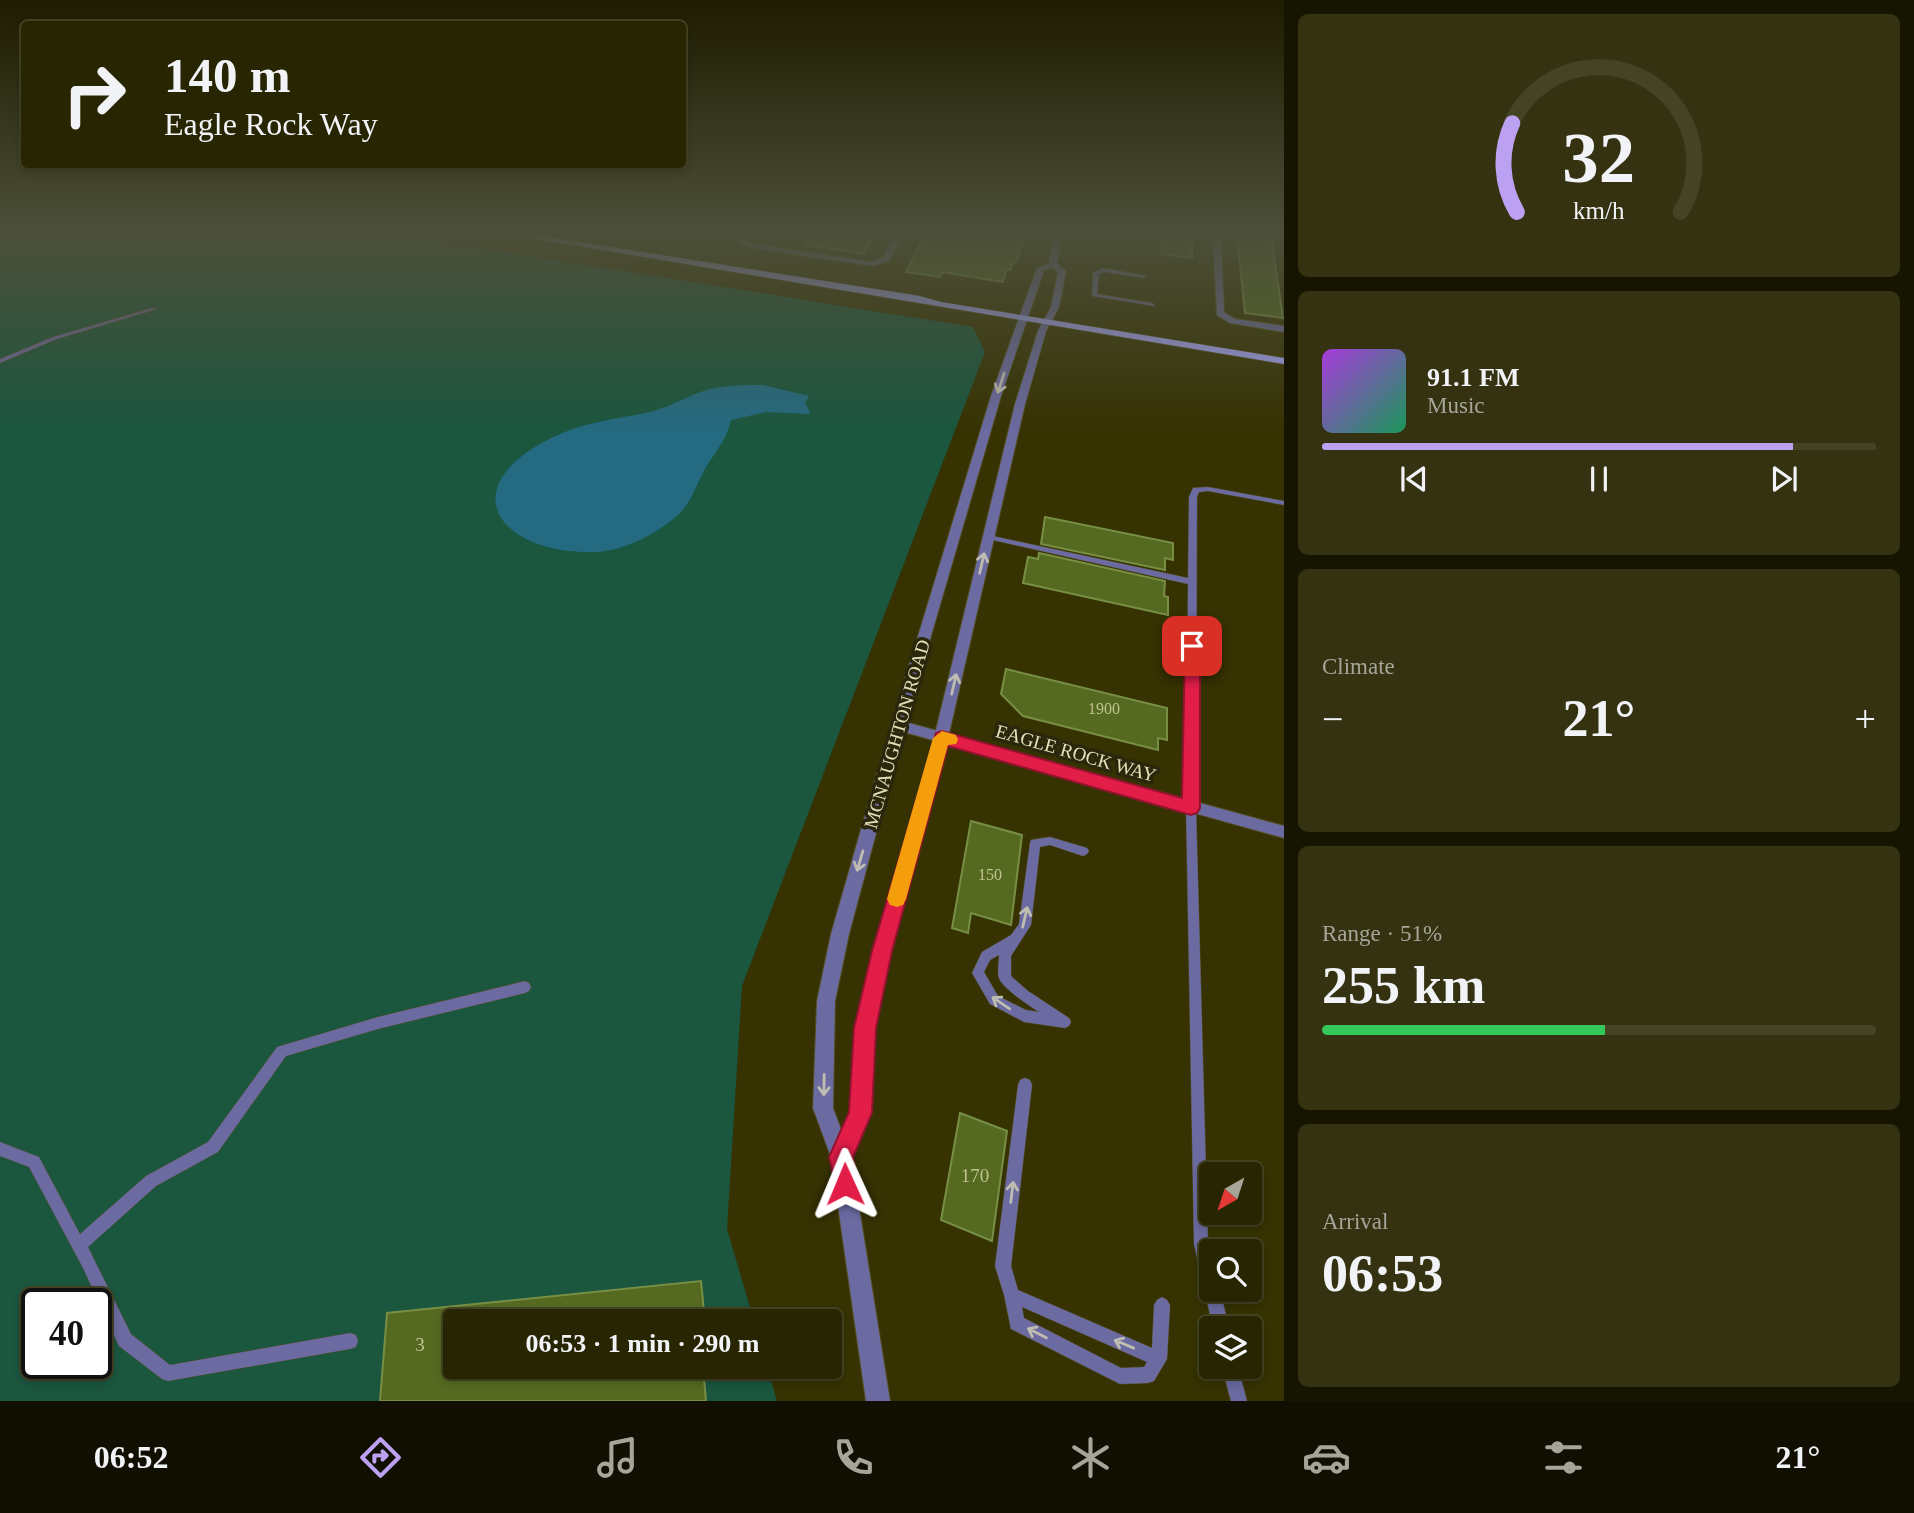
<!DOCTYPE html>
<meta charset="utf-8">
<style>
:root{--surface:#282602;--page:#343211;--text:#f1f3f6;--muted:#a5a599;--line:#444324;--accent:#bca0f2}
body{margin:0;font-family:"Times New Roman",serif;background:var(--page);color:var(--text);height:100vh;display:flex;flex-direction:column;font-size:26px;white-space:nowrap}
*{box-sizing:border-box;margin:0}
p{font-size:23px;color:var(--muted)}
.icon{flex:none;width:38px;height:38px;fill:none;stroke:currentColor;stroke-width:2;stroke-linecap:round;stroke-linejoin:round}
.map{position:relative;flex:1;overflow:hidden}
.drawer{display:flex;flex-direction:column;gap:14px;padding:14px;background:#161501;width:630px}
.drawer>*{flex:none}
.hud{position:absolute;left:21px;top:21px;width:665px;height:147px;border-radius:7px;box-shadow:0 4px 10px #0003,0 0 0 2px var(--line);background:#282602;color:var(--text);overflow:hidden}
.needle{width:46px;rotate:219deg}
.tools{position:absolute;left:1199px;top:1162px;display:grid;gap:14px}
.tools a{display:grid;place-items:center;width:63px;height:63px;border-radius:7px;background:var(--surface);box-shadow:0 4px 10px #0003,0 0 0 2px var(--line);font-size:35px}
.speed{position:absolute;left:21px;top:1288px;display:flex;gap:14px;font-size:35px;font-weight:700;text-align:center}
.speed>*{display:grid;place-content:center;width:91px;height:91px;border-radius:50%;background:var(--surface);box-shadow:0 4px 10px #0003,0 0 0 2px var(--line);line-height:1}
.speed .limit{border:4px solid #111;border-radius:10px;background:#fff;color:#111}
.pin{position:absolute;display:grid;place-items:center;width:60px;height:60px;color:#fff;margin:-30px;border-radius:14px;box-shadow:0 4px 10px #0006}
.me{position:absolute;width:77px;margin:-38px;rotate:359deg;stroke-linejoin:round;filter:drop-shadow(0 0 5px #0008)}
.turn{display:flex;align-items:center;gap:24px;height:147px;padding:0 28px;font-size:32px}
.turn .icon{width:91px;height:91px;stroke-width:2.5}
.turn b{display:block;font-size:49px;line-height:60px}
.big{font-size:52px;font-weight:700;line-height:1.1}
.drawer .tile{flex:1;display:flex;flex-direction:column;justify-content:center;gap:10px;min-width:0;padding:0 24px;border-radius:10px;background:var(--page)}
.drawer .dial{align-items:center;gap:0}
.dial svg{height:182px;overflow:visible;fill:none;stroke:var(--line);stroke-width:7;stroke-linecap:round;text-anchor:middle}
.dial text{fill:var(--text);stroke:none}
.song{display:flex;align-items:center;gap:21px}
.cover{width:84px;height:84px;border-radius:10px;background:linear-gradient(135deg,hsl(280 70% 55%),hsl(150 70% 35%))}
.played{height:7px;border-radius:4px;background:linear-gradient(90deg,var(--accent) 85%,var(--line) 85%)}
.keys{display:flex;justify-content:space-around;direction:ltr}
.heat{display:flex;justify-content:space-between;align-items:center;font-size:38px;direction:ltr}
.charge{height:10px;border-radius:5px;background:linear-gradient(90deg,#34c759 51%,var(--line) 0)}
.trip{position:absolute;left:443px;top:1309px;width:399px;height:70px;border-radius:7px;background:var(--surface);box-shadow:0 4px 10px #0003,0 0 0 2px var(--line);font-weight:700;line-height:70px;text-align:center}
.menu{display:flex;height:112px;justify-content:space-around;align-items:center;background:#100f01;color:var(--muted)}
.menu .icon{width:49px;height:49px}
.menu .current{color:var(--accent)}
.menu b{font-size:32px;color:var(--text)}
main{display:flex;flex:1;min-height:0}
.map>svg:first-child{display:block}
</style>
<main>
<div class="map">
<svg width="1284" height="1401" viewBox="0 0 1284 1401">
<rect width="100%" height="100%" fill="#363202"/>
<path fill="#1b563f" fill-rule="evenodd" d="M0,235H398L973,327L985,352L742,986L727,1229L754,1321H455V1367H767L777,1401H0ZM37,1304H96V1363H37Z"/>
<path fill="#246a81" d="M763,385L809,396L805,403L810,412L809,414L766,412L731,420C725,444 715,451 704,471C696,486 690,505 677,516C655,535 623,551 595,552C500,555 449,488 553,437C584,422 617,419 650,412C671,407 690,394 710,389C727,385 746,385 763,385Z"/>
<g fill="#556a20" stroke="#778f44" stroke-width="2">
<path d="M805,235H875L864,254L804,245Z"/>
<path d="M925,235H1025L1016,262H1013L1010,270H1006L1003,282L943,272L940,277L906,272Z"/>
<path d="M1162,235H1192V258L1161,254Z"/>
<path d="M1237,235H1271L1283,318L1245,313Z"/>
<path d="M1045,517L1173,543V560L1165,558V570L1041,544Z"/>
<path d="M1039,553L1165,581L1164,596L1168,597V615L1023,583L1028,557L1038,559Z"/>
<path d="M1006,669L1167,708V740L1158,738V750L1023,716L1001,694Z"/>
<path d="M971,821L1022,835L1011,925L971,913L968,933L952,928Z"/>
<path d="M960,1113L1007,1131L992,1241L941,1220Z"/>
<path d="M701,1281L705,1321H455V1367H703L706,1401H380L387,1313Z"/>
</g>
<g fill="none" stroke-linecap="round" stroke-linejoin="round">
<defs>
<g id="service">
<path d="M1103,268L1147,276L1144,278L1104,272L1099,274L1097,294L1152,303L1155,305L1154,306L1092,296L1093,273Z"/>
<path d="M152,308L157,309L57,339L0,363V359L53,337Z"/>
<path d="M1208,487L1284,501V505L1208,491L1199,492L1197,497L1196,808L1208,1244L1211,1254V1290H1220L1229,1328H1213L1194,1244L1186,808L1188,584L988,539L984,537L988,535L1188,578L1189,497L1193,488Z"/>
<path d="M1050,837L1087,848L1089,851L1087,854L1083,856L1050,845L1040,847L1031,925L1011,956V976L1028,991L1069,1018L1071,1022L1069,1026L1065,1028L1024,1022L990,1004L972,973L982,952L1011,935L1019,924L1030,843L1031,840ZM999,955C999,962 997,972 999,978C1002,988 1030,1006 1039,1012L1026,1010L998,996L984,972L990,960Z"/>
<path d="M525,981L529,983L531,987L529,991L525,993L378,1029L286,1056L218,1152L156,1186L88,1247L131,1334L170,1365L350,1333L356,1335L358,1341L356,1347L350,1349L168,1381L162,1379L119,1346L83,1268L29,1167L0,1156V1142L39,1157L80,1234L146,1176L208,1142L277,1047L378,1017Z"/>
<path d="M1025,1078L1030,1080L1032,1085L1011,1266L1018,1290L1152,1348L1154,1305L1157,1300L1162,1297L1167,1300L1170,1305L1167,1359L1154,1381L1148,1383L1120,1384L1011,1329L1004,1295L995,1266L1018,1085L1020,1080ZM1022,1307L1147,1362L1144,1367L1121,1368L1024,1318Z"/>
<path d="M1222,1367H1238L1247,1401H1231Z"/>
</g>
<g id="minor">
<path d="M740,235H748L746,241L754,244L872,262L883,257L895,235H903L889,261L873,266L752,248L739,244Z"/>
<path d="M1213,235H1221L1224,312L1235,319L1284,326V332L1230,323L1217,315Z"/>
<path d="M898,720L1284,826V838L893,729L891,725L893,721Z"/>
</g>
<path id="tertiary" d="M1054,235H1062L1057,264L1066,271L1059,307L1046,331L1025,404L948,738L891,951L874,1028L870,1113L851,1157L890,1401H866L831,1157L813,1108L817,1001L831,934L891,725L991,396L1037,268L1049,264ZM1052,268L1058,272L1051,307L1038,331L1015,404L934,738L873,951L856,1028L850,1113L842,1132L833,1108L835,1001L849,934L905,725L1001,396L1044,270Z"/>
<path id="primary" d="M512,235H536L920,296L941,302L1284,358V364Z"/>
</defs>
<use href="#service" stroke="#524e1f" stroke-width="1"/>
<use href="#minor" stroke="#524e1f" stroke-width="2"/>
<use href="#tertiary" stroke="#524e1f" stroke-width="2"/>
<use href="#primary" stroke="#524e1f" stroke-width="1"/>
<use href="#service" fill="#6b6aa1" fill-rule="evenodd"/>
<use href="#minor" fill="#6b6aa1" fill-rule="evenodd"/>
<use href="#tertiary" fill="#6b6aa1" fill-rule="evenodd"/>
<use href="#primary" fill="#a7a5ff" fill-rule="evenodd"/>
</g>
<defs><path id="oneway-shaft" d="M-6 0H5M1.5-3L5.5 0L1.5 3" fill="none" stroke-width="1.6" stroke-linecap="round" stroke-linejoin="round" transform="scale(1.75)"/></defs>
<g stroke="#bfbdb1">
<use href="#oneway-shaft" transform="translate(1001 383) rotate(108)"/>
<use href="#oneway-shaft" transform="translate(982 563) rotate(-77)"/>
<use href="#oneway-shaft" transform="translate(954 684) rotate(-77)"/>
<use href="#oneway-shaft" transform="translate(860 861) rotate(106)"/>
<use href="#oneway-shaft" transform="translate(1025 917) rotate(-77)"/>
<use href="#oneway-shaft" transform="translate(1001 1003) rotate(-146)"/>
<use href="#oneway-shaft" transform="translate(824 1085) rotate(91)"/>
<use href="#oneway-shaft" transform="translate(1012 1192) rotate(-83)"/>
<use href="#oneway-shaft" transform="translate(1037 1333) rotate(-153)"/>
<use href="#oneway-shaft" transform="translate(1124 1344) rotate(-157)"/>
</g>
<linearGradient id="sky" x2="0" y2="1"><stop stop-color="#1e1c01"/><stop offset="0.54" stop-color="#4c4f39"/><stop offset="1" stop-color="#4c4f39" stop-opacity="0"/></linearGradient>
<rect width="1284" height="432" fill="url(#sky)"/>
<path fill="#e11d48" stroke="#92132f" stroke-width="2" d="M1192,641L1200,646V808L1197,813L1191,815L948,746L892,951L876,1028L872,1113L853,1157L857,1184L853,1192L845,1195L837,1192L829,1157L849,1112L854,1028L872,951L936,733L942,731L1182,798L1185,646Z"/>
<path fill="#f59e0b" d="M942,731L956,735L958,740L956,744L948,745L906,899L903,905L897,907L890,905L887,899L933,738Z"/>
<g text-anchor="middle" dominant-baseline="central" stroke-width="7" stroke-linejoin="round" paint-order="stroke">
<g font-size="16" fill="#c0c292">
<text x="1104" y="708">1900</text>
<text x="990" y="874">150</text>
</g>
<g font-size="19" fill="#e3e0b8" stroke="#2a270d">
<text transform="translate(897 734) rotate(-74)">MCNAUGHTON ROAD</text>
<text transform="translate(1076 753) rotate(16)">EAGLE ROCK WAY</text>
</g>
<g font-size="19" fill="#c0c292">
<text x="975" y="1175">170</text>
<text x="420" y="1344">3</text>
</g>
</g>
</svg>
<div class="tools">
<a><svg class="needle" viewBox="-14 -14 28 28"><path d="M0-13l5 13h-10z" fill="#e53935"/><path d="M0 13l5-13h-10z" fill="#a5a599"/></svg></a>
<a><svg class="icon" aria-label="search" viewBox="0 0 24 24"><circle cx="10" cy="10" r="6"/><path d="M15 15l6 6"/></svg></a>
<a><svg class="icon" aria-label="layers" viewBox="0 0 24 24"><path d="M12 4l9 5-9 5-9-5zM3 14l9 5 9-5"/></svg></a>
</div>
<div class="speed"><div class="limit">40</div></div>
<div class="pin" style="left:1192px;top:646px;background:#d93025"><svg class="icon" aria-label="arrive" viewBox="0 0 24 24"><path d="M6 21V4h12l-3 4 3 4H6"/></svg></div>
<svg class="me" style="left:845px;top:1184px" viewBox="-20 -20 40 40"><path d="M0-17L14 15 0 8-14 15z" fill="#e11d48" stroke="#fff" stroke-width="4"/></svg>
<div class="trip">06:53 · 1 min · 290 m</div>
<div class="hud">
<div class="turn"><svg class="icon" aria-label="right" viewBox="0 0 24 24"><path d="M7 20v-9h11M14 6l5 5-5 5"/></svg><div><b>140 m</b>Eagle Rock Way</div></div>
</div>
</div>
<section class="drawer">
<div class="tile dial"><svg viewBox="0 0 100 80">
<path d="M14 69A42 42 0 1 1 86 69"/>
<path d="M14 69A42 42 0 0 1 12 30" stroke="#bca0f2"/>
<text x="50" y="56" font-size="32" font-weight="700">32</text>
<text x="50" y="72" font-size="11">km/h</text>
</svg></div>
<div class="tile">
<div class="song"><i class="cover"></i><div><b>91.1 FM</b><p>Music</p></div></div>
<div class="played"></div>
<div class="keys"><svg class="icon" aria-label="previous" viewBox="0 0 24 24"><path d="M18 5L8 12l10 7zM5 5v14"/></svg><svg class="icon" aria-label="pause" viewBox="0 0 24 24"><path d="M8 5v14M16 5v14"/></svg><svg class="icon" aria-label="next" viewBox="0 0 24 24"><path d="M6 5l10 7-10 7zM19 5v14"/></svg></div>
</div>
<div class="tile"><p>Climate</p>
<div class="heat"><a>−</a><b class="big">21°</b><a>+</a></div>
</div>
<div class="tile"><p>Range · 51%</p><b class="big">255 km</b><div class="charge"></div></div>
<div class="tile"><p>Arrival</p><b class="big">06:53</b></div>
</section>
</main>
<nav class="menu">
<b>06:52</b>
<svg class="icon current" aria-label="directions" viewBox="0 0 24 24"><path d="M12 3l9 9-9 9-9-9zM9 14v-3h6M13 9l2 2-2 2"/></svg>
<svg class="icon" aria-label="music" viewBox="0 0 24 24"><path d="M9 18V5l10-2v13"/><circle cx="6" cy="18" r="3"/><circle cx="16" cy="16" r="3"/></svg>
<svg class="icon" aria-label="phone" viewBox="0 0 24 24"><path d="M5 4h4l2 5-3 2q2 4 5 5l2-3 5 2v4C11 20 4 13 5 4z"/></svg>
<svg class="icon" aria-label="climate" viewBox="0 0 24 24"><path d="M12 3v18M4 7l16 10M4 17L20 7"/></svg>
<svg class="icon" aria-label="car" viewBox="0 0 24 24"><path d="M5 17H2v-5l4-1 3-4h7l3 4 3 1v5h-3M9 17h6M6 11h13"/><circle cx="7" cy="17" r="2"/><circle cx="17" cy="17" r="2"/></svg>
<svg class="icon" aria-label="filters" viewBox="0 0 24 24"><path d="M4 7h16M4 17h16"/><circle cx="9" cy="7" r="2"/><circle cx="15" cy="17" r="2"/></svg>
<b>21°</b>
</nav>
